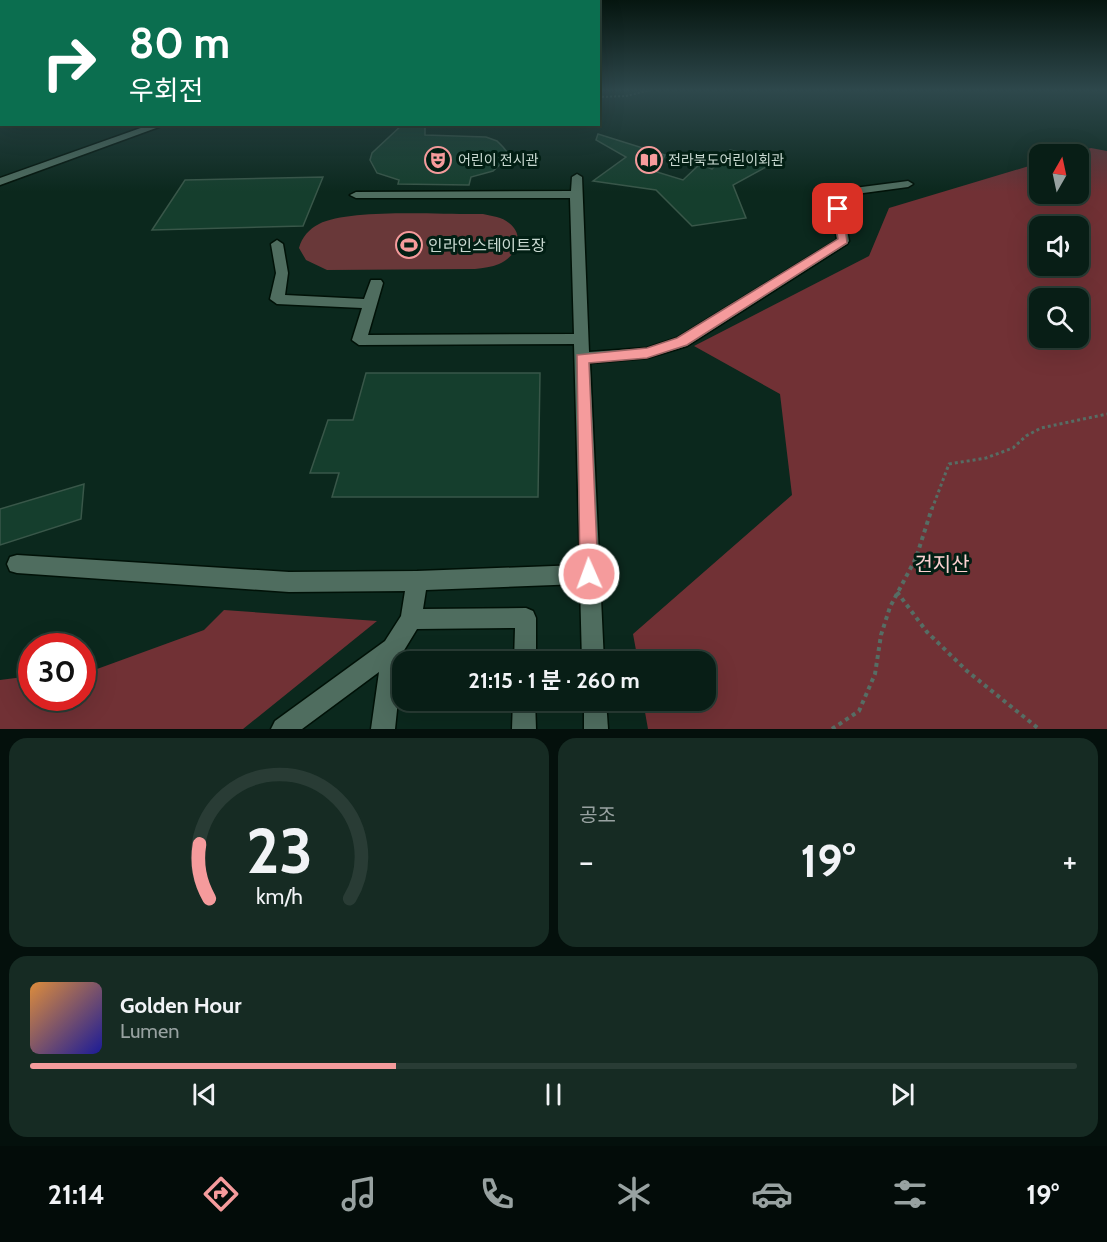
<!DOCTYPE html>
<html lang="ko">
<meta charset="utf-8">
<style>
:root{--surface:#081e16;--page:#162b23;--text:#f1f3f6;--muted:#98a2a1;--line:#293c35;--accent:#f59b9c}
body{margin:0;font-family:Cabin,"Noto Sans KR",sans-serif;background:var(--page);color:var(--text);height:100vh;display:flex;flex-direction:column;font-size:22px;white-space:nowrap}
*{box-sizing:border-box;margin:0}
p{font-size:20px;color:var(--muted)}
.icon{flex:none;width:33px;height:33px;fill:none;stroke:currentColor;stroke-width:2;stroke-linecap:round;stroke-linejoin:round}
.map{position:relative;height:729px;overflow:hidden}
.drawer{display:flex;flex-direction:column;gap:9px;padding:9px;background:#04100c;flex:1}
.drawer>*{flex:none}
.hud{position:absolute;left:0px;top:0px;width:600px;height:126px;box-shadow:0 6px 24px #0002,0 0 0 2px var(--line);background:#0b6e4f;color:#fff;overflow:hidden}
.needle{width:39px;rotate:9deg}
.tools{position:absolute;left:1029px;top:144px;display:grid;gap:12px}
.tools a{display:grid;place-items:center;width:60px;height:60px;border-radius:12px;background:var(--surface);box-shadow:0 6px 24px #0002,0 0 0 2px var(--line);font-size:30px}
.speed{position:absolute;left:18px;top:633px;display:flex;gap:12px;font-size:30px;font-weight:700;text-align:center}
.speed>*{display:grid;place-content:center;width:78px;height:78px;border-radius:50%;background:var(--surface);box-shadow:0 6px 24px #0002,0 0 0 2px var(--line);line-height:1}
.speed .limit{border:9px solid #d22;background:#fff;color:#111}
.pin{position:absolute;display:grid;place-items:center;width:51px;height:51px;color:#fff;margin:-26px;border-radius:12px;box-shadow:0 3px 9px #0006}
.me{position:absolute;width:66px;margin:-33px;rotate:358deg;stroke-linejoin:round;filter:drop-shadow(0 0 4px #0008)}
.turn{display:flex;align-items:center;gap:21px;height:126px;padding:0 30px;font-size:27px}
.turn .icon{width:78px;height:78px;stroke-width:2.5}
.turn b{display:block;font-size:42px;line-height:51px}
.big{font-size:45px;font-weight:700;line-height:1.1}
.drawer .tile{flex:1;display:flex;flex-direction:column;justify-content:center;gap:9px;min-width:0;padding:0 21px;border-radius:18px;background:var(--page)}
.drawer .dial{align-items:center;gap:0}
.dial svg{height:156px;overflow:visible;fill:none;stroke:var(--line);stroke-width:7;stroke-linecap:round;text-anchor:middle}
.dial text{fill:var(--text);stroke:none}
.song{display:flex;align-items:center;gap:18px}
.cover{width:72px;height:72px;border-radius:9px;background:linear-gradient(135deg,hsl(30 70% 55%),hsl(240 70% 35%))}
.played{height:6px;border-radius:3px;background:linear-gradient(90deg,var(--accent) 35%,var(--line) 35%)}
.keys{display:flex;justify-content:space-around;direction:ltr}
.heat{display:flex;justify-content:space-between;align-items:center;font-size:33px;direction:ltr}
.drawer .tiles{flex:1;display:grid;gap:9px;grid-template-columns:1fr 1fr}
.tile:last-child{grid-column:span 2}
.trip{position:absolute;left:392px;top:651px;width:324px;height:60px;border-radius:18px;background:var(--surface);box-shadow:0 6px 24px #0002,0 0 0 2px var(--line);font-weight:700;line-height:60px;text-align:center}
.dock{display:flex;height:96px;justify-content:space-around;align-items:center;background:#030c09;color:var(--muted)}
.dock .icon{width:42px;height:42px}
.dock .on{color:var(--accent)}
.dock b{font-size:27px;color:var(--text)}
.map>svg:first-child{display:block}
</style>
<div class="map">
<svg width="1107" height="729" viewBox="0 0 1107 729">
<rect width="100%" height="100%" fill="#0b281d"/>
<path fill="#693839" d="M483,214C492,216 502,217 509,223C526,236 516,257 499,264C492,267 483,268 475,269L327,270L306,260L299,248C302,237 309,229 319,224C350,208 444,215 483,214Z"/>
<g fill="#713135" fill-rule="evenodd">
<path d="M1091,148L1107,151V729H648L643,701L705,700V662L638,661L633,634L792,495L780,394L694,346L869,256L889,208L1039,163L1040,194H1078V154H1069ZM1040,226H1078V266H1040ZM1040,298H1078V338H1040Z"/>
<path d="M224,610L377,621L243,729H0V680L31,676L32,698H82L83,670L97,669L204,630Z"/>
</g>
<g fill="#153e2d" stroke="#395749" stroke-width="1.5">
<path d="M403,124H425V135L486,137L497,141L503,147L507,152L505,160L493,171L471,177L469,185L398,184L399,180L377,173L370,160L372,153Z"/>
<path d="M598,134L665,155L657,172L683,180L700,164L712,169L730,150L779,160L733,185L746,218L692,226L656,190L593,181L626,157L596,140Z"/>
<path d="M323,177L303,226L152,230L185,180Z"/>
<path d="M366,373H540L538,497H332L339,473H310L328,420H353Z"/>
<path d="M84,484L81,519L0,545V509Z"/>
</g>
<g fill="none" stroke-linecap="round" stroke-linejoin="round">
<defs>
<g id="minor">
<path d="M2,117V124H0V118Z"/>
<path d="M152,124H167L0,185V178Z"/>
<path d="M577,174L582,177L589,352L647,348L677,338L837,240L829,193L831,191L908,181L913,184L908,187L841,196L849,241L847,244L687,346L647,358L590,363L604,662H582L580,584L426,590L423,609L526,608L533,611L536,618V662H514L515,628L417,629L403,652L395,729H371L379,672L302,729H271L275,721L385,641L401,616L405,591L289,592L17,573L10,571L7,564L10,557L17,555L289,572L417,571L580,565L574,344L359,345L352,340L362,308L277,304L270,299L276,273L271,244L277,240L283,244L288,273L285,295L364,299L371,280H381L383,283L368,335L574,334L570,198H356L350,195L356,192L571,191L572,177Z"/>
<path d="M513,700H535L536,729H512Z"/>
<path d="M584,700H606L608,729H584Z"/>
</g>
</defs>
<use href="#minor" stroke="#001107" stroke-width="3"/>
<path stroke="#566d64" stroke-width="2" stroke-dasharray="2 2" stroke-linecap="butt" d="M598,97L626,96L651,90"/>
<path stroke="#566d64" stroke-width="3" stroke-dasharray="3 3" stroke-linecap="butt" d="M932,509L949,464L986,458L1013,448L1026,436L1041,428L1107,414"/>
<g stroke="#566d64" stroke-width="4" stroke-dasharray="4 4" stroke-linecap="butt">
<path d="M897,592L927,632L967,671L1039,729"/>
<path d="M832,729L859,711L875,674L881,635L890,607L916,558L932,508"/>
</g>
<use href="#minor" fill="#4f6d5f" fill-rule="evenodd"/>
</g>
<linearGradient id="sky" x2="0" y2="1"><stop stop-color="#061610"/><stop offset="0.47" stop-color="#2e484c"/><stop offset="1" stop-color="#2e484c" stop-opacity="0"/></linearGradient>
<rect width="1107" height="192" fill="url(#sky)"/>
<path fill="#f59b9c" stroke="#9f6565" stroke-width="1.5" d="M838,206L843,209L847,243L687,345L647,358L589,363L598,574L595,580L589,582L583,580L580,574L577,355L647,348L677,338L838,239L833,209Z"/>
<defs>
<symbol id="theatre-ring" viewBox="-11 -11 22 22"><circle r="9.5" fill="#021f14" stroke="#f59b9c" stroke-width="1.5"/><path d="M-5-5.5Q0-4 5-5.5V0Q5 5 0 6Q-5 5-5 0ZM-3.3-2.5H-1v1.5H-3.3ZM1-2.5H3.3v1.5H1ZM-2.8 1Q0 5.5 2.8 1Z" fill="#f59b9c"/></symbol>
<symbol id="library-ring" viewBox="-11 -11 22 22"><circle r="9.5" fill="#021f14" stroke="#f59b9c" stroke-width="1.5"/><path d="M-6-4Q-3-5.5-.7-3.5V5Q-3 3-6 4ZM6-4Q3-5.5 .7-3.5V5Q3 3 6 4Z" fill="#f59b9c"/></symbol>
<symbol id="stadium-ring" viewBox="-11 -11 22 22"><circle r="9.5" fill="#021f14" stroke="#f59b9c" stroke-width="1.5"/><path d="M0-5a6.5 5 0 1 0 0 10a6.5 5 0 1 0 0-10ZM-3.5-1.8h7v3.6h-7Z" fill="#f59b9c"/></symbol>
</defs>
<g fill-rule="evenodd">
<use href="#theatre-ring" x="423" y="145" width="30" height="30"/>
<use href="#library-ring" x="634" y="145" width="30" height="30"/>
<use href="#stadium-ring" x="394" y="230" width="30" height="30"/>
</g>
<g text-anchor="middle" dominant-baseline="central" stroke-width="6" stroke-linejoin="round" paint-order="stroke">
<g font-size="14" fill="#c9d9d1" stroke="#021f14" text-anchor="start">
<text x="458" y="160">어린이 전시관</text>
<text x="668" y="160">전라북도어린이회관</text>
</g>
<g font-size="16" fill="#c9d9d1" stroke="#021f14" text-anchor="start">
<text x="428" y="245">인라인스테이트장</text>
</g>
<g font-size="20" fill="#fcd1d1" stroke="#021f14">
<text x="942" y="564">건지산</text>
</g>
</g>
</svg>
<div class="tools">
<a><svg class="needle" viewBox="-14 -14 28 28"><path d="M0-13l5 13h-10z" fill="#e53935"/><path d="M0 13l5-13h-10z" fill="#98a2a1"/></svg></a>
<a><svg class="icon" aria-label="sound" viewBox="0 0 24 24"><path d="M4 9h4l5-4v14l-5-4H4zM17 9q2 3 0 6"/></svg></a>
<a><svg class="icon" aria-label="search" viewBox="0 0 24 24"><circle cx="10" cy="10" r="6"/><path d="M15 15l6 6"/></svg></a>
</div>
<div class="speed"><div class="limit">30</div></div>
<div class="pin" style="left:838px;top:209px;background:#d93025"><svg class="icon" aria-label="arrive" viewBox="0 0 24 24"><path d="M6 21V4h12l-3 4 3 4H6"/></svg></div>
<svg class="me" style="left:589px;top:574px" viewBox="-20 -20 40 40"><circle r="17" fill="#f59b9c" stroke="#fff" stroke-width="3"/><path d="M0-11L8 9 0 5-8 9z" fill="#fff"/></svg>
<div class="trip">21:15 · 1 분 · 260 m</div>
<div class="hud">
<div class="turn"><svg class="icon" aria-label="right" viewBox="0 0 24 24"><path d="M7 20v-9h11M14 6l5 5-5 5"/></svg><div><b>80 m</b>우회전</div></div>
</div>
</div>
<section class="drawer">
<div class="tiles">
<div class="tile dial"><svg viewBox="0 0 100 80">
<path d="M14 69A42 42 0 1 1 86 69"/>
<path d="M14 69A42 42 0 0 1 9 41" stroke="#f59b9c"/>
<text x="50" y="56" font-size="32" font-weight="700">23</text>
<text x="50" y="72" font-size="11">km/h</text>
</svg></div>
<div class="tile"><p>공조</p>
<div class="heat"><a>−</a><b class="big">19°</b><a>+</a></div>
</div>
<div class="tile">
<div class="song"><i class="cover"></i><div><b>Golden Hour</b><p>Lumen</p></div></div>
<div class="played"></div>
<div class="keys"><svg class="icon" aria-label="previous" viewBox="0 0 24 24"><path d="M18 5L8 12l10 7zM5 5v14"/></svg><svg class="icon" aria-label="pause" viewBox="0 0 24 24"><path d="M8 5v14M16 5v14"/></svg><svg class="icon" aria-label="next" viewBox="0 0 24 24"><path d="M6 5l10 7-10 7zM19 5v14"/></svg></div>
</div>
</div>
</section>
<nav class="dock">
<b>21:14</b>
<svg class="icon on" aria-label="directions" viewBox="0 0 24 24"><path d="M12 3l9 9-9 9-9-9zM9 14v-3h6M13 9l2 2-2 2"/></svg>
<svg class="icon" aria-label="music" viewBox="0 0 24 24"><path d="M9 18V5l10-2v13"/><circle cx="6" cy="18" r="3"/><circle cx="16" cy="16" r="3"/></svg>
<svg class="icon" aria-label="phone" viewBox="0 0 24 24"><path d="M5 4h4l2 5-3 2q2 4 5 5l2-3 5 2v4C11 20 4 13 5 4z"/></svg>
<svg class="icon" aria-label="climate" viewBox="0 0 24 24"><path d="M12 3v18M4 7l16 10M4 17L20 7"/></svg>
<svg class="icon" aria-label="car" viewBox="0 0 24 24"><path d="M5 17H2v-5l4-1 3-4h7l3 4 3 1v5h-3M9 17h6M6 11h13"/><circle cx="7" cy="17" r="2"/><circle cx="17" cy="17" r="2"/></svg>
<svg class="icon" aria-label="filters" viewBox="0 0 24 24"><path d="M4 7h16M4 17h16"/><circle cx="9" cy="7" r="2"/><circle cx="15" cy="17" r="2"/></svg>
<b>19°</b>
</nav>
